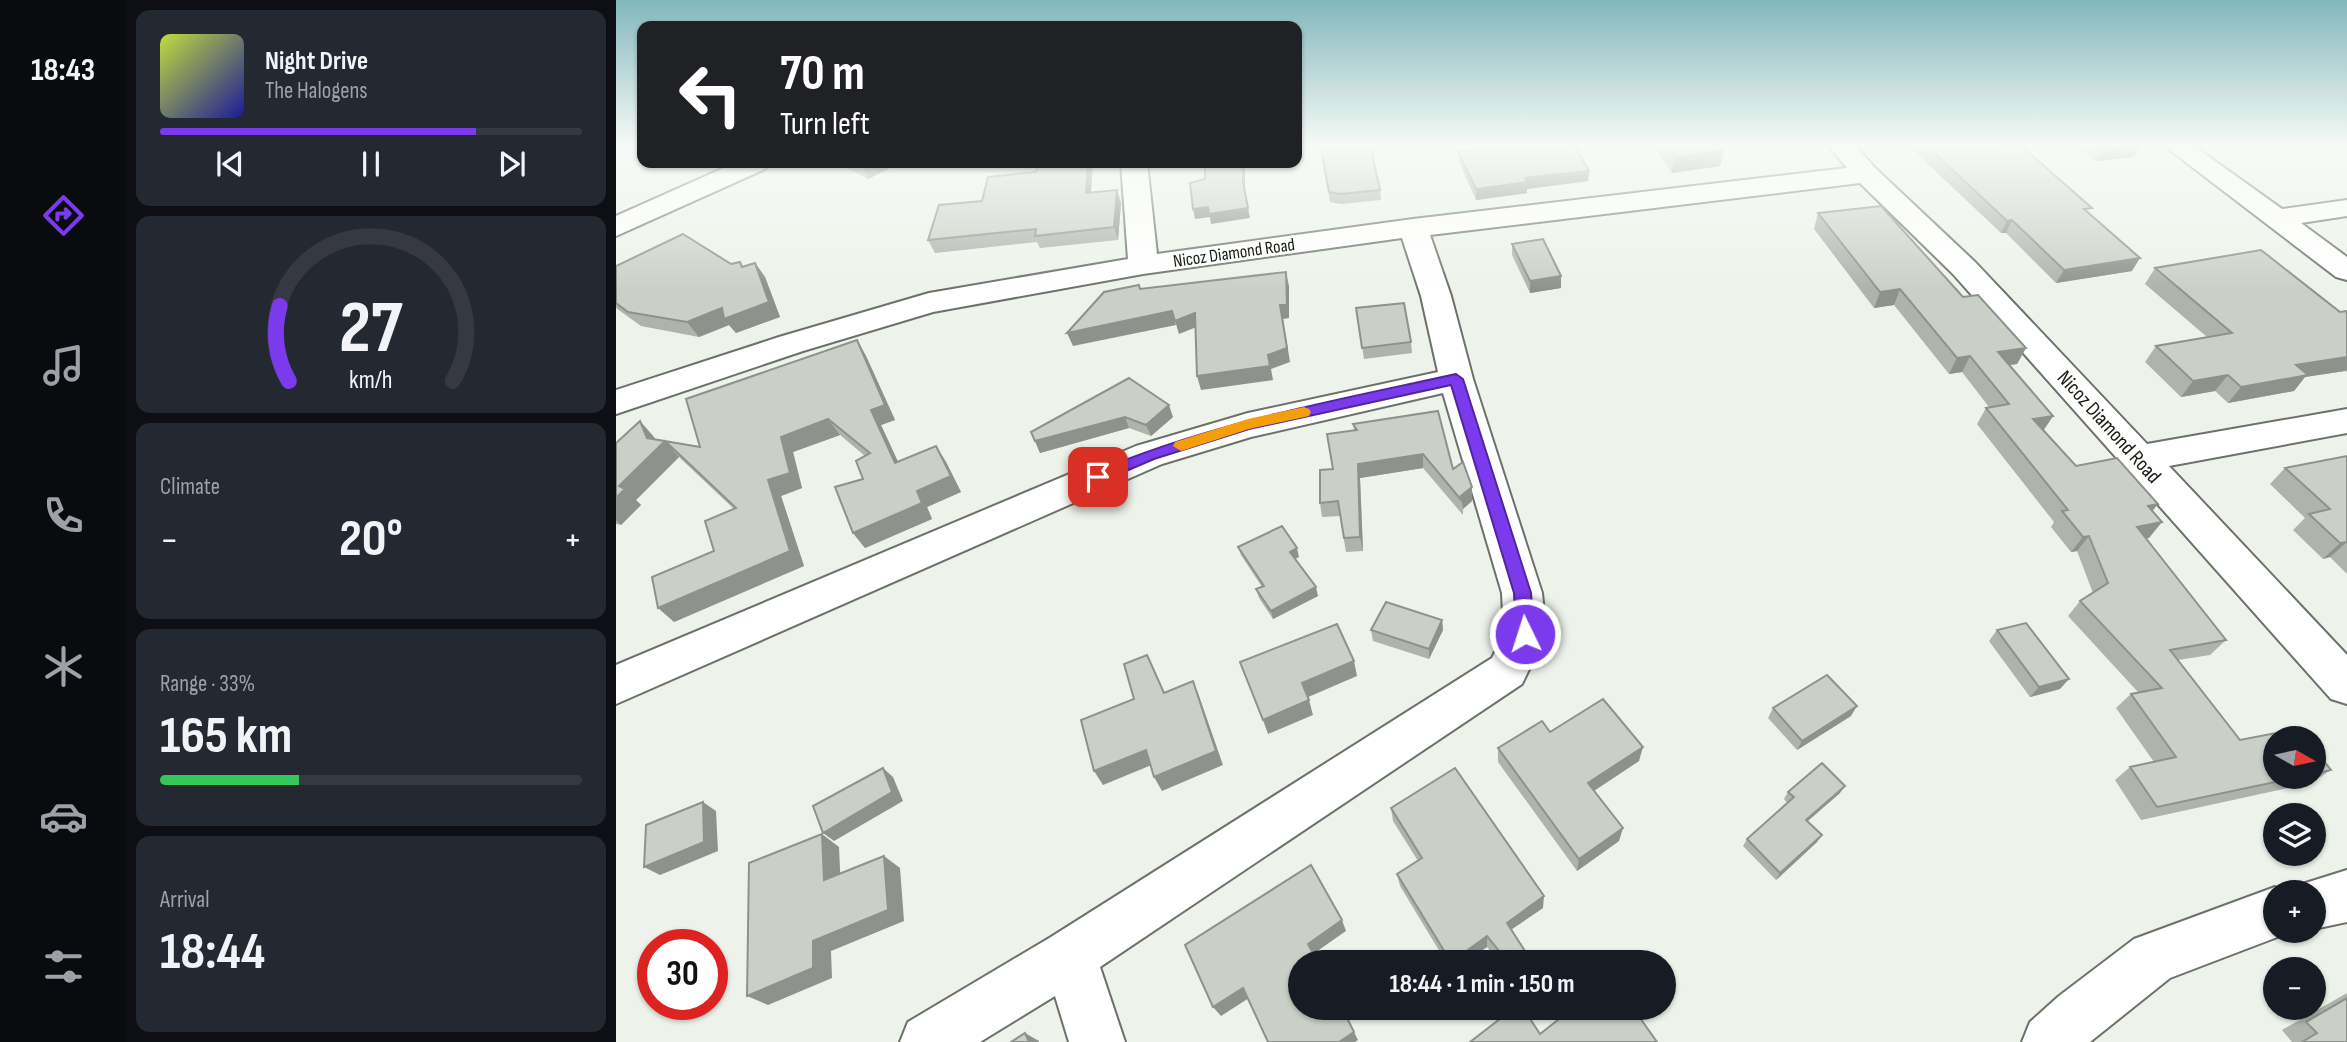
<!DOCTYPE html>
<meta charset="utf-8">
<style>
:root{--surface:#171b24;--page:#242831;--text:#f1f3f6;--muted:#9ea1a6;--line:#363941;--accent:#7c3aed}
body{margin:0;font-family:"Sofia Sans Condensed",sans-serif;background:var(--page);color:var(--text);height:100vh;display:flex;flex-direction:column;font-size:26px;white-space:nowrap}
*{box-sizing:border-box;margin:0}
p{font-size:23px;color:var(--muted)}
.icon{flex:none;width:38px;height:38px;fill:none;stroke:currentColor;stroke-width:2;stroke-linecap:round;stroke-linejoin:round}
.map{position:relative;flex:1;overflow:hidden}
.sheet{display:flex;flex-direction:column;gap:10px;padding:10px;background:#0d0f14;width:490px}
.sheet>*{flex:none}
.banner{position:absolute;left:21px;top:21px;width:665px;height:147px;border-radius:14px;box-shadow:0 2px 5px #0004;background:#202124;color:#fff;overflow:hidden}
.needle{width:46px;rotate:99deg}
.controls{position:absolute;left:1647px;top:726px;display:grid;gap:14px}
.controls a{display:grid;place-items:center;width:63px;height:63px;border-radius:50%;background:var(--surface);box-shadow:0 2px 5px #0004;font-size:35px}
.speed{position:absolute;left:21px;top:929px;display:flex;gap:14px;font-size:35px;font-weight:700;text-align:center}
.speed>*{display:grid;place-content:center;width:91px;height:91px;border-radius:50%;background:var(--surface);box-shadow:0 2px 5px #0004;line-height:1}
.speed .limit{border:10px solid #d22;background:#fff;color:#111}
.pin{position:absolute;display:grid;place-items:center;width:60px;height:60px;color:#fff;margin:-30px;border-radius:14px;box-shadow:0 4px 10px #0006}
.me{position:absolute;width:77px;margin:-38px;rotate:356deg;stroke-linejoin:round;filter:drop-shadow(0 0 5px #0008)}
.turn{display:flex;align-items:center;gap:24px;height:147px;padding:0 28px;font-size:32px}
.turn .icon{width:91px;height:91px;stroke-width:2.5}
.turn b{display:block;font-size:49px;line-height:60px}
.big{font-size:52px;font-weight:700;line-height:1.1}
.sheet .card{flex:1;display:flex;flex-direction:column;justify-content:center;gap:10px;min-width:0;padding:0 24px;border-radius:14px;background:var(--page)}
.sheet .dial{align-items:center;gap:0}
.dial svg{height:182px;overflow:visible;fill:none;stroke:var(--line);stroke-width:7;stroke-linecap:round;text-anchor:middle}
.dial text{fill:var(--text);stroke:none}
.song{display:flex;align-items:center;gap:21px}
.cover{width:84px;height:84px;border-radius:10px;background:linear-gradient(135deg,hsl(70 70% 55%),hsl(240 70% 35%))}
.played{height:7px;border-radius:4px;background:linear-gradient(90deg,var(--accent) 75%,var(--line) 75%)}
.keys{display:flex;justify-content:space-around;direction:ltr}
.heat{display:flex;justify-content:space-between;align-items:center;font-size:38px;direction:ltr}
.charge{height:10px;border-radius:5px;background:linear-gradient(90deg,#34c759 33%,var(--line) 0)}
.trip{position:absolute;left:672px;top:950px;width:388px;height:70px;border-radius:35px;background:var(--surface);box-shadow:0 2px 5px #0004;font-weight:700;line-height:70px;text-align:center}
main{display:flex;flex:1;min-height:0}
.dock{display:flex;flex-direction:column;width:126px;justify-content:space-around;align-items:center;background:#090b0e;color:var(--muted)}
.dock .icon{width:49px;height:49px}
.dock .selected{color:var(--accent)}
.dock b{font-size:32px;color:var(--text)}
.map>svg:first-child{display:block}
</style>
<main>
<nav class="dock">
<b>18:43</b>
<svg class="icon selected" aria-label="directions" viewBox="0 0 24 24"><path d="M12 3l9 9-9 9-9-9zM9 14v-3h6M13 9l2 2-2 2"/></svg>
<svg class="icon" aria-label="music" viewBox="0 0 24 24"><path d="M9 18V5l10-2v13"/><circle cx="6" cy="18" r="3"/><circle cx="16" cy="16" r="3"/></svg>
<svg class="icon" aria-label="phone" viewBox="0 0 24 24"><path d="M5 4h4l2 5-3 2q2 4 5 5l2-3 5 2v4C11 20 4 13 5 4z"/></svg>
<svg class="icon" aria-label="climate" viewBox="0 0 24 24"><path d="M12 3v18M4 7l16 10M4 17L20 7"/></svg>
<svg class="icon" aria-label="car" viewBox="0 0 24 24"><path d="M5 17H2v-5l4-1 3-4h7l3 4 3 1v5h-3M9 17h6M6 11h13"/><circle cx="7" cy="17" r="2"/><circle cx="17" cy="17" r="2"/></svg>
<svg class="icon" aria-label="filters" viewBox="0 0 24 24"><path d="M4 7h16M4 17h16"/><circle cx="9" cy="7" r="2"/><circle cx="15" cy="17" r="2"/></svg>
</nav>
<section class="sheet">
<div class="card">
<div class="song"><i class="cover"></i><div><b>Night Drive</b><p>The Halogens</p></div></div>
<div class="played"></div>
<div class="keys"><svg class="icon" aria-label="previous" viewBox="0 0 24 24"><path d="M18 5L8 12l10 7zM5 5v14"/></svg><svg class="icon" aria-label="pause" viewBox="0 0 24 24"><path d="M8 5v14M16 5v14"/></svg><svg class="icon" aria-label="next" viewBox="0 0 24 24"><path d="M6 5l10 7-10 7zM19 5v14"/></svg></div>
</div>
<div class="card dial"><svg viewBox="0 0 100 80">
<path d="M14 69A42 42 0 1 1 86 69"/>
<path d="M14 69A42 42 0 0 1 10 36" stroke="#7c3aed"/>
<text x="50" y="56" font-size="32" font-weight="700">27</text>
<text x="50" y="72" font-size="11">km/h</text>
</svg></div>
<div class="card"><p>Climate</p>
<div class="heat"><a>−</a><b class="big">20°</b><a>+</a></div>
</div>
<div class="card"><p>Range · 33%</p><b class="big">165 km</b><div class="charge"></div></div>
<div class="card"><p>Arrival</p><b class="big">18:44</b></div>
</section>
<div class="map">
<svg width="1731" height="1042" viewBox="0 0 1731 1042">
<rect width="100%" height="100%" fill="#edf3eb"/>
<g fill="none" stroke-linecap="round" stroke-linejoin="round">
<defs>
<g id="minor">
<path d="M1211,144H1238L1259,168L1359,262L1531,444L1731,409V433L1553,466L1731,655V704L1715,699L1337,274L1244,183L814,235L835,296L857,379L926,593L930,634L906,684L484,967L509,1042H453L439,996L364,1042H284L292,1022L435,937L876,658L888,634L886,593L827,393L635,437L546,464L0,704V665L520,446L632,413L822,372L805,296L786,238L527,274L317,312L187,351L0,414V390L163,337L313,293L512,259L505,163H531L541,254L797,219L1231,168Z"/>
<path d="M1546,144H1575L1666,209L1731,200V216L1685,223L1731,257V280L1720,277Z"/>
<path d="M119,163H153L149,169L0,236V216Z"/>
<path d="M1731,870V922L1698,929V892H1677L1680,886Z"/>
<path d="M1659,887L1672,892H1659V931H1677L1554,978L1474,1042H1406L1414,1022L1443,996L1518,939Z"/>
</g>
</defs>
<use href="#minor" stroke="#6c716a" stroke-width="4"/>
<use href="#minor" fill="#fff" fill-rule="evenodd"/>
</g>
<g fill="#aeb3ac">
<path d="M704,144L764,190L765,200L725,204L714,202Z"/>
<path d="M866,144H955L973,171L972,181L911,189V193L860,200L843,162L842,152L867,149Z"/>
<path d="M1036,144H1103L1108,150L1104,166L1056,173Z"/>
<path d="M1301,144H1388L1473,213L1516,271L1440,283L1390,233H1385L1298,151Z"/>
<path d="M1459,144H1522L1524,146L1518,157L1480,161Z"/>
<path d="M222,163H284L252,179Z"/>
<path d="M420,172L475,193L505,203L502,240L424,248L421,242L319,253L312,240L366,201Z"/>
<path d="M1202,213L1347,297L1410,348L1401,364L1393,365L1437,416L1428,430L1460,466L1536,511L1533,538H1530L1610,640L1594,655L1562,660L1624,740L1659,777H1698V749L1715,770L1695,783L1525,820L1499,780L1514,767L1538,762L1500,708L1515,694L1522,692L1452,616L1464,601L1477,593L1461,551L1455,552L1435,527L1438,522L1361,424L1370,408L1373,407L1346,372L1333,374L1278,305L1258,308L1198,229Z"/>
<path d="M896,244L945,276V288L914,293L896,255Z"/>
<path d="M139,263L149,277L164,317L120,333L113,325L83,337L25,326L0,308V266L115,264L128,267Z"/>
<path d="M1539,268L1724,312L1731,311V372L1729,371L1689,377L1678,391L1612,403L1599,391L1565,397L1529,362L1540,346L1591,337L1529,284Z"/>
<path d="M740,308L795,342L796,353L748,359Z"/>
<path d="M241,340L250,356L279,420L265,425L282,462L320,446L330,462L345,492L311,507L316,519L249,548L237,533L247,479L249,456L224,435L177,452L186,488L165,496L188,566L58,622L98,551L118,509L63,457L20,500L25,505L5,525L0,524V443L24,421L39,439L84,447Z"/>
<path d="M513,378L557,417L535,436L513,428L424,453L419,441Z"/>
<path d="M822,411L837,469L856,501L847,509V515L807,468L744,478L747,551L730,552L724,516L706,517L704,503L717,469L738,430L737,424Z"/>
<path d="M1731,456V574L1714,557L1707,559L1677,530L1689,518L1654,484L1669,468Z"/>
<path d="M622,547L683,557L679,559L702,596L657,619L643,598L640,589L646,587L625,555Z"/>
<path d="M826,620L827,630L813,659L757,641L755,630Z"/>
<path d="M1381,630L1444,689L1414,697L1373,641Z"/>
<path d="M1157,708L1235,716L1181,750L1152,718Z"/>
<path d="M882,748L1023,761L978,791L1003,841L961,871L882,762Z"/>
<path d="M1172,792L1224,793L1191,821L1201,842L1160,880L1127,846L1131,839L1171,803L1168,799Z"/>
<path d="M775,808L927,908L895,930L916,962H883L871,947L849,962H830L784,886L781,874L802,861L777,821Z"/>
<path d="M1731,993V1042H1676L1666,1030Z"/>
</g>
<g fill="#8d928c">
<path d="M0,144H10L0,148Z"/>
<path d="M1524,146L1518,157L1480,161L1486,150Z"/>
<path d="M1108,150L1104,166L1056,173L1059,157Z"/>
<path d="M256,163H284L252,179L246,167Z"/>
<path d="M472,163H477L474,206L470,193Z"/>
<path d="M627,163H629V192L634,218L595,224L594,217L579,219L577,209L627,182Z"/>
<path d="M973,171L972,181L911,189V193L860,200V189L909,178Z"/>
<path d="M501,190L505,203L502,240L498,227Z"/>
<path d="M1396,220L1390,233H1385L1391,221Z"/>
<path d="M1524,258L1516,271L1440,283L1448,270Z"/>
<path d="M139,263L149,277L164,317L120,333L113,325L83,337L71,322Z"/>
<path d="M670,272L673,286V318L667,319L674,362L655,369L657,380L585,390L581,376L652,355Z"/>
<path d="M945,276V288L914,293V281Z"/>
<path d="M1284,289L1278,305L1258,308L1264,292Z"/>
<path d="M556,311L560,325L457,346L451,333Z"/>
<path d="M579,313L583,326L563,334L559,321Z"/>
<path d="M241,340L250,356L279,420L265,425L290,479L279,463L255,410Z"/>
<path d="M1410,348L1401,364L1373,368L1382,352Z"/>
<path d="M1354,356L1346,372L1333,374L1341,358Z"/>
<path d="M1731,357V369L1729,371L1689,377L1678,391L1612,403L1625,387L1680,365Z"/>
<path d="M1612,375L1599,391L1565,397L1577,381Z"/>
<path d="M553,405L557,417L535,436L530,425Z"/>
<path d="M1437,416L1426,432L1417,419Z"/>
<path d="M509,417L513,428L424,453L419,441Z"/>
<path d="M212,419L224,435L177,452L186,488L165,496L188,566L58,622L42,608L174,551L152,480L165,437Z"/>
<path d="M24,421L38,437L43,447L49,441L63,457L20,500L25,505L5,525L0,520V498L3,486L31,438Z"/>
<path d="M320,446L330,462L345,492L311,507L316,519L249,548L237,533L301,491Z"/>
<path d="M807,454V468L744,478L747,551L744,537L742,464Z"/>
<path d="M856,487V501L847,509L845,496Z"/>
<path d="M1542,504L1529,520L1532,506Z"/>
<path d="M1546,522L1533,538L1508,542L1521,527Z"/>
<path d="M1473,536L1461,551L1455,552L1467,537Z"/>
<path d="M1731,542L1714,557L1707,559L1724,543Z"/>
<path d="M681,548L683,557L676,560L674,552Z"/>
<path d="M700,587L702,596L657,619L655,611Z"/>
<path d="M826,620L827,630L813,659V649Z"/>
<path d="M738,661L741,676L690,698L686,683Z"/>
<path d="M1453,679L1444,689L1414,697L1423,687Z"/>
<path d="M577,681L583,696L607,765L546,791L538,777Z"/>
<path d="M693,700L697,715L652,734L647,720Z"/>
<path d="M1241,706L1235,716L1181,750L1186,741Z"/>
<path d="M1027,747L1023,761L970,796L972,783Z"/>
<path d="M530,750L538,764L487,785L478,771Z"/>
<path d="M267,768L277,777L287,801L218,841L207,833Z"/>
<path d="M1229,786L1224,793L1185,827L1190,820Z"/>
<path d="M87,802L100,811L102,851L44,875L28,867Z"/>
<path d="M1007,828L1003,841L961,871L963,859Z"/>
<path d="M206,834L223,847L225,891L208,880Z"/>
<path d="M1206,835L1201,842L1160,880L1164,873Z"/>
<path d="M268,856L284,868L288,921L215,951L216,978L152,1005L131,996L197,941Z"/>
<path d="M928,896L927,908L890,933L891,923Z"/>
<path d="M726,920L730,931L697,954L692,944Z"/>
<path d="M871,936V947L849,962H835Z"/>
<path d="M627,988L633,998L605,1016L597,1007Z"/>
<path d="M738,1032L742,1040L739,1042H723Z"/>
<path d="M409,1033L423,1041V1042H413Z"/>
</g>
<g fill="#cad0c8" stroke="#8d928c" stroke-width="2">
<path d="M704,144H754L764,190L724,194L713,192Z"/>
<path d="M868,144H955L960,147L973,171L909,178L911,182L860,189L842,152L868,148Z"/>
<path d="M1050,144H1103L1108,150L1059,157Z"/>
<path d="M1309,144H1388L1392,147L1404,145L1476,208L1468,209L1524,258L1448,270L1396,220L1391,221Z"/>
<path d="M1478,144H1522L1524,146L1486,150Z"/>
<path d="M237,163H256L246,167Z"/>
<path d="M422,163H472L470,193L501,190L498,227L419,236L420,229L312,240L323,205L366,201L372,177L420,172Z"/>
<path d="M589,163H627V182L632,208L593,214L592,207L577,209L574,183L589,179Z"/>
<path d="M1265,206L1347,297L1362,295L1410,348L1382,352L1437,416L1417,419L1460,466L1501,458L1542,504L1532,506L1546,522L1521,527L1610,640L1554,650L1624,740L1681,729L1689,738H1659V777H1683L1541,807L1514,767L1560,757L1515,694L1546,688L1464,601L1492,583L1473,536L1467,537L1446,511L1452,510L1370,408L1393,404L1354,356L1341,358L1284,289L1264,292L1202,213Z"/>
<path d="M67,234L115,264L124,262L126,267L139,263L153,302L108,319L106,308L71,322L12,312L0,303V266Z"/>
<path d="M927,239L945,276L914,281L896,244Z"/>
<path d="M1645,250L1724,312L1731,311V357L1680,365L1692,375L1625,387L1612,375L1577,381L1540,346L1616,333L1539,268Z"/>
<path d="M670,272L671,305H664L671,348L652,355L654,366L581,376L579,313L559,321L556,311L451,333L488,292L523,285L524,289Z"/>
<path d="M788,303L795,342L746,348L740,308Z"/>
<path d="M241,340L269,405L255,410L279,463L320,446L335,476L301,491L306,503L237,533L219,487L247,479L240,461L254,453L212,419L165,437L174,473L152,480L174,551L42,608L36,577L98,551L89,521L120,508L49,441L3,486L9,489L0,498V443L24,421L31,438L84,447L70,399Z"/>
<path d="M513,378L553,405L530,425L509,417L419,441L415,432Z"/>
<path d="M822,411L837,469L847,462L856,487L845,496L846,501L807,454L742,464L744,537L728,538L722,501L704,503V470L717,469L711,434L741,430L737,424Z"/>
<path d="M1731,456V542L1724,543L1693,514L1714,509L1669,468Z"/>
<path d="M666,526L681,548L674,552L700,587L655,611L640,589L648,586L622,547Z"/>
<path d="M770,602L826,620L813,649L755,630Z"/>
<path d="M1410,623L1453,679L1423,687L1381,630Z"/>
<path d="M721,624L738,661L686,683L693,700L647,720L624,662Z"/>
<path d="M531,655L548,693L577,681L600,751L538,777L530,750L478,771L465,720L518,699L508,664Z"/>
<path d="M1211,675L1241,706L1186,741L1157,708Z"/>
<path d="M987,699L1027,747L972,783L1007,828L963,859L882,748L926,721L934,732Z"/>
<path d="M1698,749L1715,770L1698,774Z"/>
<path d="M1206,763L1229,786L1190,820L1206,835L1164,873L1131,839L1178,797L1172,792Z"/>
<path d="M267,768L276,792L207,833L197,806Z"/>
<path d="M839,768L928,896L891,923L916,962H892L871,936L835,962L781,874L806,858L775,808Z"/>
<path d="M87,802L88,842L28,867L30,825Z"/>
<path d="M206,834L208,880L268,856L272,910L197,941V968L131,996L133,863Z"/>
<path d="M695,865L726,920L692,944L702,962H684V1008H726L738,1032L723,1042H652L627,988L597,1007L569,945Z"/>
<path d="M1731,998V1042H1686L1701,1033L1690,1022Z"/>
<path d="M898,1008H907L924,1034L957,1008H1017L1041,1042H854Z"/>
<path d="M409,1033L413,1042H395Z"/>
</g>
<linearGradient id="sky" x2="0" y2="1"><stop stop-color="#82b7bb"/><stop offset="0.5" stop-color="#f7faf6"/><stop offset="1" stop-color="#f7faf6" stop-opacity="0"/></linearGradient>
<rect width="1731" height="290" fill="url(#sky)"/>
<path fill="#7c3aed" stroke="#51269a" stroke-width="2" d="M840,374L847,379L915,593L918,634L915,639L909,641L903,639L900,634L898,593L835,385L633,429L538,459L482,483L475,477L477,473C593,423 717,401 840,374Z"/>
<path fill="#f59e0b" d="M688,407L693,409L695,412L693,416L633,429L565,451L557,446L559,442L632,419Z"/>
<g text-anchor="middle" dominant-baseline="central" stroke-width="5" stroke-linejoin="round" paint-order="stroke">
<g font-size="18" fill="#181a18" stroke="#fdfffd">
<text transform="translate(618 253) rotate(-8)">Nicoz Diamond Road</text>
</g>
<g font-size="21" fill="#181a18" stroke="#fdfffd">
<text transform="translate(1493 427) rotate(48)">Nicoz Diamond Road</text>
</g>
</g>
</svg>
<div class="controls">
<a><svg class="needle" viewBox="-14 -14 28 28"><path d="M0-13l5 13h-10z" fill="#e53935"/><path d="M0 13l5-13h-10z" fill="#9ea1a6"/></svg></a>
<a><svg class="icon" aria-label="layers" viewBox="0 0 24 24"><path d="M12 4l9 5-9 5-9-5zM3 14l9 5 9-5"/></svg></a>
<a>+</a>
<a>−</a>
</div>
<div class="speed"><div class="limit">30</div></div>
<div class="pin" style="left:482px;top:477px;background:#d93025"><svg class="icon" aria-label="arrive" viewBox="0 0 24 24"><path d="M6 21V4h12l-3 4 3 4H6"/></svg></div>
<svg class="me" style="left:909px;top:634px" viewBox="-20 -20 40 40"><circle r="17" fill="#7c3aed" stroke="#fff" stroke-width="3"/><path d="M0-11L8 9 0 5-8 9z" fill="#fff"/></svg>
<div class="trip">18:44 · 1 min · 150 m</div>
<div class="banner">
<div class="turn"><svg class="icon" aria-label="left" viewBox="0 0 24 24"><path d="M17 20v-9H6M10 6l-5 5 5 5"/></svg><div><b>70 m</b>Turn left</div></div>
</div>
</div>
</main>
